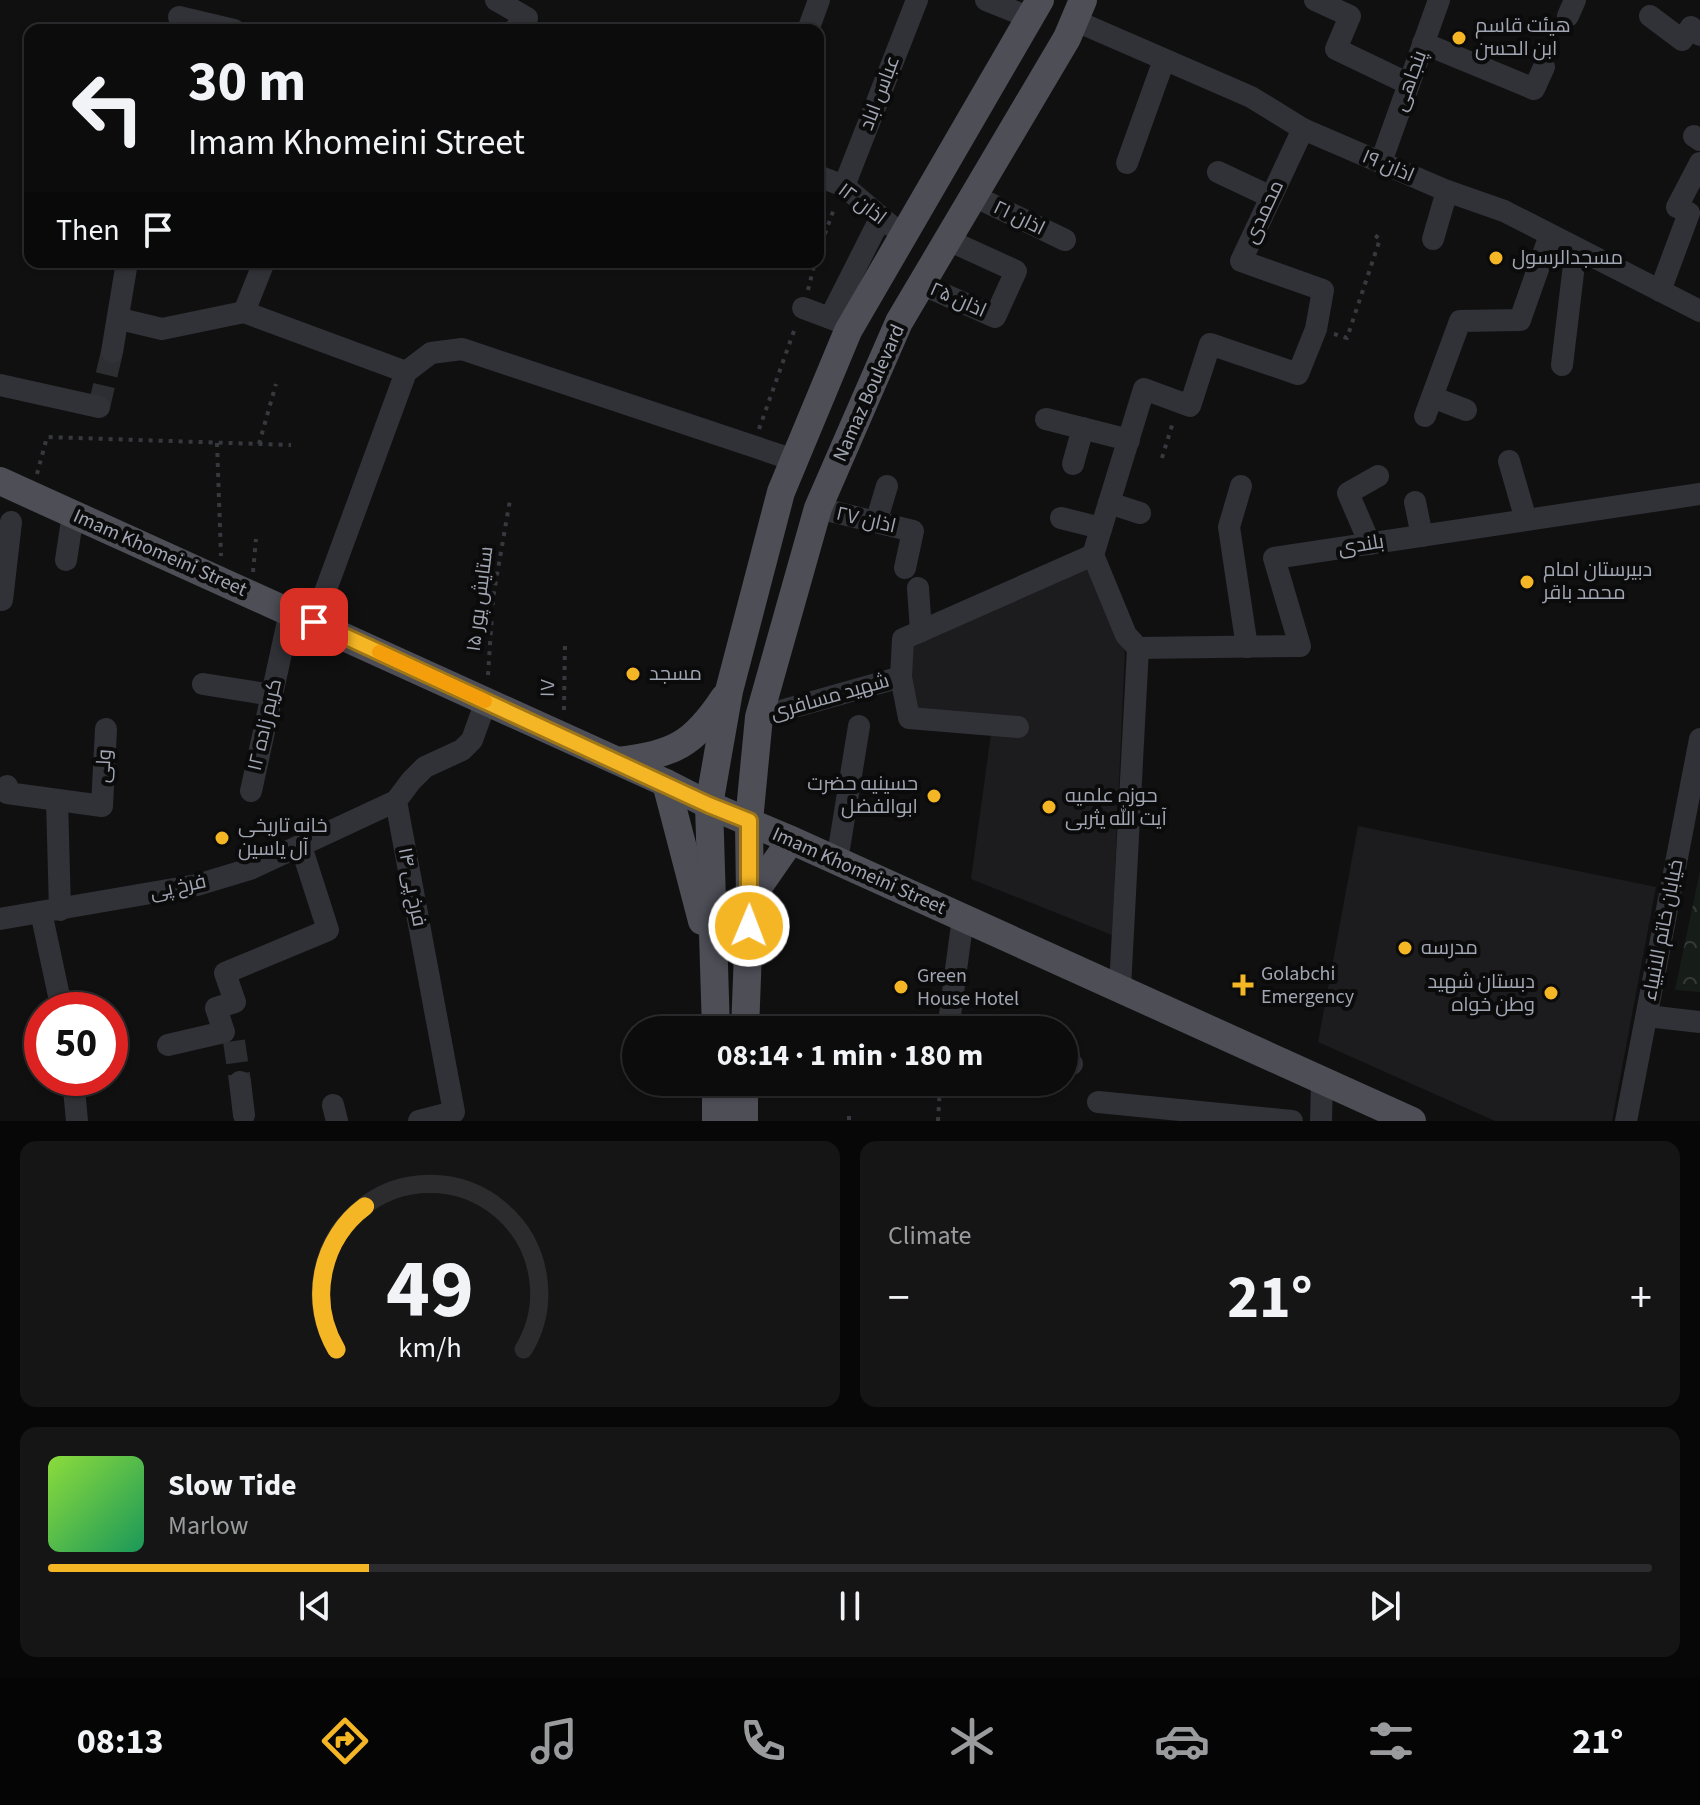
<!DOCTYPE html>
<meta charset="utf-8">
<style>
:root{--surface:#0c0c0d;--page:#151516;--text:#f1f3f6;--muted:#9a9b9d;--line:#2c2c2e;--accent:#f5b625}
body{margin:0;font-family:"Source Sans 3",Cairo,sans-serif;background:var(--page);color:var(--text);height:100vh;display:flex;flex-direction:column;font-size:30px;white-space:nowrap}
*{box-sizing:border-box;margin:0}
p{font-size:26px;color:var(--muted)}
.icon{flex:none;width:44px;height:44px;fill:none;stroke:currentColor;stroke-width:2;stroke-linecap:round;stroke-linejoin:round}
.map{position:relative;height:1121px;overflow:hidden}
.panel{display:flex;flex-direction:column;gap:20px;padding:20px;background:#070707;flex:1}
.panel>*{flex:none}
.top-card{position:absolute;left:24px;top:24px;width:800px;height:244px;border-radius:16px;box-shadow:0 2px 6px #0004,0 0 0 2px var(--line);background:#0c0c0d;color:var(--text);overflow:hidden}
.speed{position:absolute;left:24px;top:992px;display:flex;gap:16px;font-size:40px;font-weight:700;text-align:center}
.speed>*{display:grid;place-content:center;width:104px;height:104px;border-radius:50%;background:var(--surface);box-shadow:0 2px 6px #0004,0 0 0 2px var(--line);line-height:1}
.speed .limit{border:12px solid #d22;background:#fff;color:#111}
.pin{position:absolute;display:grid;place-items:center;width:68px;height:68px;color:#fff;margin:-34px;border-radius:16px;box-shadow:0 4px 12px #0006}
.me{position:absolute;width:88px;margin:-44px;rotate:1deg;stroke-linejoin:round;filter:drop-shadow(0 0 6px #0008)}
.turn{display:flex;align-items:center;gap:28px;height:168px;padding:0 32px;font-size:36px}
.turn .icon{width:104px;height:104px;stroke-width:2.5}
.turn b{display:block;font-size:56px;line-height:68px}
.then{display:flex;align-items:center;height:76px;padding:0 32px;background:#0003;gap:16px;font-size:30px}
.big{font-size:60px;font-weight:700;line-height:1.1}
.panel .widget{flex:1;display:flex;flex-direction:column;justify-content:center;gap:12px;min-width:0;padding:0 28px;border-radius:16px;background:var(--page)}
.panel .dial{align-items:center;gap:0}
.dial svg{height:208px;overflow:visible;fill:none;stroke:var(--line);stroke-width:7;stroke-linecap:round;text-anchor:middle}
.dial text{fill:var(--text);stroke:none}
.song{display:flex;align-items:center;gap:24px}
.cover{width:96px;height:96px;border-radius:12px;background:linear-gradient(135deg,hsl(90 70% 55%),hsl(150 70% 35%))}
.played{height:8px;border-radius:4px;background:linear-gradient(90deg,var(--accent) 20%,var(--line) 20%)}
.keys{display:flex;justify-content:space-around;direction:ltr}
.heat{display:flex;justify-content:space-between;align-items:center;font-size:44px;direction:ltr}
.panel .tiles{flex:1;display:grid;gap:20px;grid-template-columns:1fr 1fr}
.widget:last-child{grid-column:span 2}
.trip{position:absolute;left:622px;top:1016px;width:456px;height:80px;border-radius:40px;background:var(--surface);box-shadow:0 2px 6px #0004,0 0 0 2px var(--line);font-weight:700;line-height:80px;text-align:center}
.dock{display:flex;height:128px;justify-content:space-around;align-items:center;background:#050505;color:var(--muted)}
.dock .icon{width:56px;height:56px}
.dock .selected{color:var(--accent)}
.dock b{font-size:36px;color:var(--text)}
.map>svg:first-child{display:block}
</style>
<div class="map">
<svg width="1700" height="1121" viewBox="0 0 1700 1121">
<defs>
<pattern id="park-crowns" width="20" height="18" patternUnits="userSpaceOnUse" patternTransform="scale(2)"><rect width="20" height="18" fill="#161c17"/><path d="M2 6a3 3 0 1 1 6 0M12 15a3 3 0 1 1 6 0" fill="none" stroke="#353a36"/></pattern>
</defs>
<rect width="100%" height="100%" fill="#101011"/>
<g fill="#1c1c1e">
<path d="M1088,566L1125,652L1112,935L971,879L991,734L918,710L909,677L913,645Z"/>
<path d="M1358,826L1656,887L1612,1121H1495L1318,1042Z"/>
</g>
<path fill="url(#park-crowns)" d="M1700,871V992L1675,990Z"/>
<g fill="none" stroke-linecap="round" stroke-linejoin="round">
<g stroke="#2d2e31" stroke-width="22" stroke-dasharray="22 11" stroke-linecap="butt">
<path d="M99,407L112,352"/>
<path d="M234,1041L240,1082"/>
</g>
<g stroke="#37393e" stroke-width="4" stroke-dasharray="4 6" stroke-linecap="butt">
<path d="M818,253L835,206"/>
<path d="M808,290L815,262"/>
<path d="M1334,334L1347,338L1380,239L1373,234"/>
<path d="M759,429L795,328"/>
<path d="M217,443L221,556"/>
<path d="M259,444L276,384"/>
<path d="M1162,458L1173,422"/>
<path d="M37,474L47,437L291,445"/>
<path d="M253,572L256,539"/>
<path d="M488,675L493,598L510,500"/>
<path d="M564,710L565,641"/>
<path d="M849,1116V1121"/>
<path d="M938,1121L940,1086"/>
</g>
<g stroke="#313237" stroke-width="22">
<path d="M496,0L527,18L514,30"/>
<path d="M986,0L1031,18"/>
<path d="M1315,0L1350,16L1336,49L1409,84"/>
<path d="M1568,16L1575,0"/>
<path d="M1650,16L1682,40L1691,27L1700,35"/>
<path d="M179,17L234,30"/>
<path d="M1076,21L1251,97L1303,129L1447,191L1504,211L1700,311"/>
<path d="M808,30L819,0"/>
<path d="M1423,43L1534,89L1544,67"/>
<path d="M1694,136L1700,140"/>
<path d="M1381,162L1439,0"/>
<path d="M1127,163L1164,60"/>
<path d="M1218,172L1271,197"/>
<path d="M818,176L844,186L890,225"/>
<path d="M844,186L917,0"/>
<path d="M974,196L1065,240"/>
<path d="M1433,239L1447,191"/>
<path d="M921,284L995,317L1016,271L948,240"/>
<path d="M1660,291L1689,213L1677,207L1700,163"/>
<path d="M803,308L843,323"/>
<path d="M244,312L406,372L314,622"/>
<path d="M244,312L264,262"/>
<path d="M830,318L880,219"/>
<path d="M120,319L162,329L244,312"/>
<path d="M112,352L127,262"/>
<path d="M1562,365L1576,248"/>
<path d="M406,372L431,353L462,349L794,460"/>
<path d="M0,385L99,407"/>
<path d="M1432,397L1466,410"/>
<path d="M1425,416L1460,321L1520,320L1550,235"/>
<path d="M1046,419L1129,440"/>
<path d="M1509,461L1526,520"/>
<path d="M1073,464L1083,428"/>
<path d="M1241,486L1229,527L1247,647"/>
<path d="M1415,502L1422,536"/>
<path d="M1109,503L1140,513"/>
<path d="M818,508L913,531L905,568"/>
<path d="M1061,518L1101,528"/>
<path d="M876,522L887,486"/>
<path d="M1370,544L1348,493L1378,476"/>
<path d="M1093,555L1144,389L1190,406L1210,344L1298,374L1316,329L1323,290L1241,261L1303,129"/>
<path d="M66,560L73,514"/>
<path d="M918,588L921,631"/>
<path d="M2,600L11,522"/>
<path d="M1138,648L1300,646L1274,558L1700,494"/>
<path d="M203,684L272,695"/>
<path d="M759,717L901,677"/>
<path d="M1018,727L909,718L901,677L903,639L1093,555L1126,635L1138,648"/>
<path d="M7,786V793L102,806L106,729"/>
<path d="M251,791L290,612"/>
<path d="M57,800L60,910"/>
<path d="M837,861L859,726"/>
<path d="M41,912L62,1010"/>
<path d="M0,919L197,885L250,869L396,801"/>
<path d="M1120,988L1138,648"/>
<path d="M1647,1016L1700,1022"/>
<path d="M948,1030L963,917"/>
<path d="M168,1045L224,1032L216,1008L235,1002L225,973L328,930L301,846"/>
<path d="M1064,1063L1072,1064"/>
<path d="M73,1078L77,1121"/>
<path d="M240,1082L244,1115"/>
<path d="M1098,1102L1292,1121"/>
<path d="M333,1105L337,1121"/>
<path d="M419,1121L454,1112L396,801L411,781L425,767L462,750L472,740L486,701"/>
<path d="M1321,1121L1322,1081"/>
<path d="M1626,1121L1700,739"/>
</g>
<g stroke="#4d4e56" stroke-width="28">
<path d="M0,481L666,783L709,805L791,840L1412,1121"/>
<path d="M618,761C674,754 693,745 724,698"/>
<path d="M666,783L702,921"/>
<path d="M750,899L791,840"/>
<path d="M716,1030L709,805L729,691L781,492L848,331L1040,0"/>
<path d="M745,1030L750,899L749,821L759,717L818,508L899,322L1067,38L1083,0"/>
<path d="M716,1082V1121"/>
<path d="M744,1121V1082"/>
</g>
</g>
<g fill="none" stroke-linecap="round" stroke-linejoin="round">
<defs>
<path id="route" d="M314,622L709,805L749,821V926"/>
</defs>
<use href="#route" stroke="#9f7618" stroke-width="20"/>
<use href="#route" stroke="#f5b625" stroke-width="14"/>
<path stroke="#f59e0b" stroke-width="14" d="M379,652L485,701"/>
</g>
<g fill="#f5b625" stroke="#0b0b0c" stroke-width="3">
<circle cx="1459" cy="38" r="8"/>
<circle cx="1496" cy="258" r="8"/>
<circle cx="1527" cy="582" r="8"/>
<circle cx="633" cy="674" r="8"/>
<circle cx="934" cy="796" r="8"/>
<circle cx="1049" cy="807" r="8"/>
<circle cx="222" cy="838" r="8"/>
<circle cx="1405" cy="948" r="8"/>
<path d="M1239 973h8v8h8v8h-8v8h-8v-8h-8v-8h8z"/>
<circle cx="901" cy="987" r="8"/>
<circle cx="1551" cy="993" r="8"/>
</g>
<g text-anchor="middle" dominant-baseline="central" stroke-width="8" stroke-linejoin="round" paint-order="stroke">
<g font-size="20" fill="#a1a6b3" stroke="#0b0b0c" text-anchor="start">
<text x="1475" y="26">هیئت قاسم<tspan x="1475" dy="23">ابن الحسن</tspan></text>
<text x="1512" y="258">مسجدالرسول</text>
<text x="1543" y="570">دبیرستان امام<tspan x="1543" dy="23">محمد باقر</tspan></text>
<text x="649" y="674">مسجد</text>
<text x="918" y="784" text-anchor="end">حسینیه حضرت<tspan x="918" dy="23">ابوالفضل</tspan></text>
<text x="1065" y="796">حوزه علمیه<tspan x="1065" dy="23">آیت الله یثربی</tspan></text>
<text x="238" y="826">خانه تاریخی<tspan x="238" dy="23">آل یاسین</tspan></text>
<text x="1421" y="948">مدرسه</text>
<text x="1261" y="974">Golabchi<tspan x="1261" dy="23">Emergency</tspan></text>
<text x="917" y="976">Green<tspan x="917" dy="23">House Hotel</tspan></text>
<text x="1535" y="982" text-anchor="end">دبستان شهید<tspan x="1535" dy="23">وطن خواه</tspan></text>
</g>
<g font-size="20" fill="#a1a6b3" stroke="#0b0b0c">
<text transform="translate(1410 81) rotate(-70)">پنجاهی</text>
<text transform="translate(880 93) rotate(-69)">عباس اباد</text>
<text transform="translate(1388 166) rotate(23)">اذان ۱۹</text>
<text transform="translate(862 204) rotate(37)">اذان ۱۲</text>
<text transform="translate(1264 212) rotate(-65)">محمدی</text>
<text transform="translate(1019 218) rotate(26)">اذان ۲۱</text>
<text transform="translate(958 300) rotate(24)">اذان ۲۵</text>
<text transform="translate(869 393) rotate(-66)">Namaz Boulevard</text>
<text transform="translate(866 520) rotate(13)">اذان ۲۷</text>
<text transform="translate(1361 545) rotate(-9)">بلندی</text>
<text transform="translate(160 553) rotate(24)">Imam Khomeini Street</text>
<text transform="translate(480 599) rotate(-83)">ستایش پور ۱۵</text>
<text transform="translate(548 688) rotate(-89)">۱۷</text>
<text transform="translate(830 697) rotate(-16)">شهید مسافری</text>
<text transform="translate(265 725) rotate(-77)">کریم زاده ۱۲</text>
<text transform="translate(104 766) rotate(-87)">ولی</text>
<text transform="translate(859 871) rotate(24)">Imam Khomeini Street</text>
<text transform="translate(178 887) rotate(-12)">فرخ پی</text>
<text transform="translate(412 887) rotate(79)">فرخ پی ۱۴</text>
<text transform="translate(1663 930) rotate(-79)">خیابان خاتم الانبیاء</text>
</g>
</g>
</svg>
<div class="speed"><div class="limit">50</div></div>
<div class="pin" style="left:314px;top:622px;background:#d93025"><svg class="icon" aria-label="arrive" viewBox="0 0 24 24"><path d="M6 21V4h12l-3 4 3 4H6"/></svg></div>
<svg class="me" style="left:749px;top:926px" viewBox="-20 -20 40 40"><circle r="17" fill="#f5b625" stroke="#fff" stroke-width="3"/><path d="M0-11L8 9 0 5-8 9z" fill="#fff"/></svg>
<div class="trip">08:14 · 1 min · 180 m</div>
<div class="top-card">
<div class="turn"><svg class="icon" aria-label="left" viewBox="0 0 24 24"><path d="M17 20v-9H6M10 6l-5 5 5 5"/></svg><div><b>30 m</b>Imam Khomeini Street</div></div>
<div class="then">Then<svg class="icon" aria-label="arrive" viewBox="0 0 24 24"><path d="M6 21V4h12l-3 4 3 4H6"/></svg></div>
</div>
</div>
<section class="panel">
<div class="tiles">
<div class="widget dial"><svg viewBox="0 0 100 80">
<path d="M14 69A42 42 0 1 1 86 69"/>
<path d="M14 69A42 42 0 0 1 25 14" stroke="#f5b625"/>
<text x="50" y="56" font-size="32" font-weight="700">49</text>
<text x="50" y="72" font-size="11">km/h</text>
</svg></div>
<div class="widget"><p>Climate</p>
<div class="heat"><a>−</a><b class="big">21°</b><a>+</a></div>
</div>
<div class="widget">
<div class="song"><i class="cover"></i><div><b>Slow Tide</b><p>Marlow</p></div></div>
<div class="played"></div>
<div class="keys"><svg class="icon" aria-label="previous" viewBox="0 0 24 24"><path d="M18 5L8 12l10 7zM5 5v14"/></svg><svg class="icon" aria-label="pause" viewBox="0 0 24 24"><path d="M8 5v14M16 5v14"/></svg><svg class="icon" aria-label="next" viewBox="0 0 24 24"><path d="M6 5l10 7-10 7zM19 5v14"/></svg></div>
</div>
</div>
</section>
<nav class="dock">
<b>08:13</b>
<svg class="icon selected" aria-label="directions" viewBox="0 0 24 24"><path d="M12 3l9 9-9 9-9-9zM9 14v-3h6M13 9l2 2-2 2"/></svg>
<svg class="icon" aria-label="music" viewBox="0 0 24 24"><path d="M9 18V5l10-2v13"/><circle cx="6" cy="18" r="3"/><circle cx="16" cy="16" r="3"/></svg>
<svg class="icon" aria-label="phone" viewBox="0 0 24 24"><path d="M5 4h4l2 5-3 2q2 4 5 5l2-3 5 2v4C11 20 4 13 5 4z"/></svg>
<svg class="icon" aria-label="climate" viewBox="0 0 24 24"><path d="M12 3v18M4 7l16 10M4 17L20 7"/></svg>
<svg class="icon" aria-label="car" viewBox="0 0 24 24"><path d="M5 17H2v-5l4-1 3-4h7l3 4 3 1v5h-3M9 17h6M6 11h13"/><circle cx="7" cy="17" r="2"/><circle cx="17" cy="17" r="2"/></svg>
<svg class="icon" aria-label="filters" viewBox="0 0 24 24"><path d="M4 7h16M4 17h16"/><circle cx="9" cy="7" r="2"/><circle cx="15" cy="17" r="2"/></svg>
<b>21°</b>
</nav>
